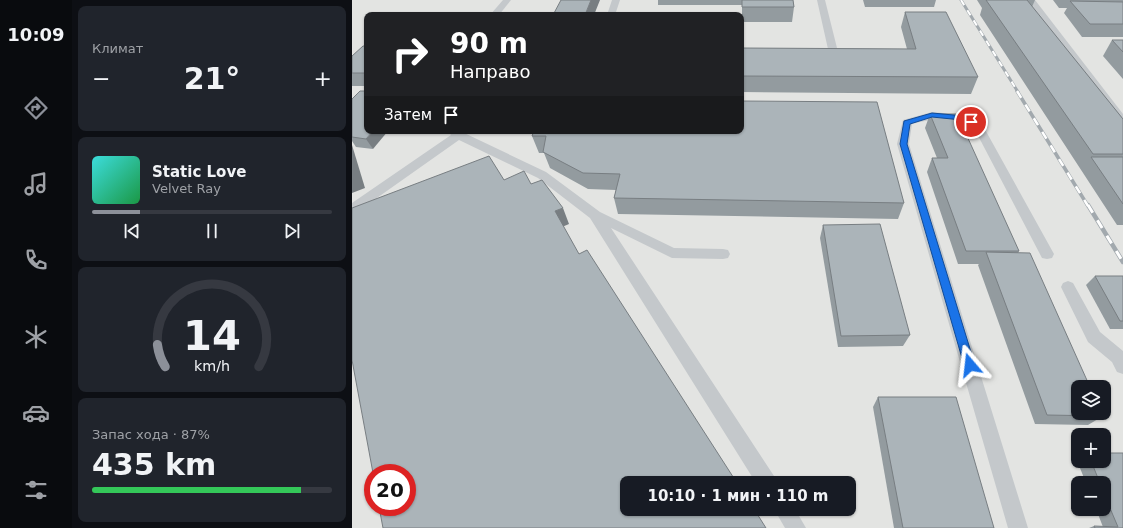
<!DOCTYPE html>
<html lang="ru">
<meta charset="utf-8">
<style>
:root{--surface:#171b24;--page:#20242c;--text:#f1f3f6;--muted:#9ea1a6;--line:#363941;--accent:#8c9099}
body{margin:0;font-family:"DejaVu Sans",sans-serif;background:var(--page);color:var(--text);height:100vh;display:flex;flex-direction:column;font-size:15px;white-space:nowrap}
*{box-sizing:border-box;margin:0}
p{font-size:13px;color:var(--muted)}
.icon{flex:none;width:22px;height:22px;fill:none;stroke:currentColor;stroke-width:2;stroke-linecap:round;stroke-linejoin:round}
.map{position:relative;flex:1;overflow:hidden}
.panel{display:flex;flex-direction:column;gap:6px;padding:6px;background:#0d0f14;width:280px}
.panel>*{flex:none}
.top-card{position:absolute;left:12px;top:12px;width:380px;height:122px;border-radius:8px;box-shadow:0 1px 3px #0004;background:#202124;color:#fff;overflow:hidden}
.buttons{position:absolute;left:719px;top:380px;display:grid;gap:8px}
.buttons a{display:grid;place-items:center;width:40px;height:40px;border-radius:8px;background:var(--surface);box-shadow:0 1px 3px #0004;font-size:20px}
.speed{position:absolute;left:12px;top:464px;display:flex;gap:8px;font-size:20px;font-weight:700;text-align:center}
.speed>*{display:grid;place-content:center;width:52px;height:52px;border-radius:50%;background:var(--surface);box-shadow:0 1px 3px #0004;line-height:1}
.speed .limit{border:6px solid #d22;background:#fff;color:#111}
.pin{position:absolute;display:grid;place-items:center;width:34px;height:34px;color:#fff;margin:-17px;border:2px solid #fff;border-radius:50%;box-shadow:0 1px 4px #0007}
.me{position:absolute;width:44px;margin:-22px;rotate:343deg;stroke-linejoin:round;filter:drop-shadow(0 0 3px #0008)}
.turn{display:flex;align-items:center;gap:14px;height:84px;padding:0 20px;font-size:18px}
.turn .icon{width:52px;height:52px;stroke-width:2.5}
.turn b{display:block;font-size:28px;line-height:34px}
.then{display:flex;align-items:center;height:38px;padding:0 20px;background:#0003;gap:8px;font-size:15px}
.big{font-size:30px;font-weight:700;line-height:1.1}
.panel .tile{flex:1;display:flex;flex-direction:column;justify-content:center;gap:6px;min-width:0;padding:0 14px;border-radius:8px;background:var(--page)}
.panel .dial{align-items:center;gap:0}
.dial svg{height:104px;overflow:visible;fill:none;stroke:var(--line);stroke-width:7;stroke-linecap:round;text-anchor:middle}
.dial text{fill:var(--text);stroke:none}
.song{display:flex;align-items:center;gap:12px}
.cover{width:48px;height:48px;border-radius:6px;background:linear-gradient(135deg,hsl(180 70% 55%),hsl(140 70% 35%))}
.played{height:4px;border-radius:2px;background:linear-gradient(90deg,var(--accent) 20%,var(--line) 20%)}
.keys{display:flex;justify-content:space-around;direction:ltr}
.heat{display:flex;justify-content:space-between;align-items:center;font-size:22px;direction:ltr}
.charge{height:6px;border-radius:3px;background:linear-gradient(90deg,#34c759 87%,var(--line) 0)}
.trip{position:absolute;left:268px;top:476px;width:236px;height:40px;border-radius:8px;background:var(--surface);box-shadow:0 1px 3px #0004;font-weight:700;line-height:40px;text-align:center}
main{display:flex;flex:1;min-height:0}
.tab-bar{display:flex;flex-direction:column;width:72px;justify-content:space-around;align-items:center;background:#090b0e;color:var(--muted)}
.tab-bar .icon{width:28px;height:28px}
.tab-bar .active{color:var(--accent)}
.tab-bar b{font-size:18px;color:var(--text)}
.map>svg:first-child{display:block}
</style>
<main>
<nav class="tab-bar">
<b>10:09</b>
<svg class="icon active" aria-label="directions" viewBox="0 0 24 24"><path d="M12 3l9 9-9 9-9-9zM9 14v-3h6M13 9l2 2-2 2"/></svg>
<svg class="icon" aria-label="music" viewBox="0 0 24 24"><path d="M9 18V5l10-2v13"/><circle cx="6" cy="18" r="3"/><circle cx="16" cy="16" r="3"/></svg>
<svg class="icon" aria-label="phone" viewBox="0 0 24 24"><path d="M5 4h4l2 5-3 2q2 4 5 5l2-3 5 2v4C11 20 4 13 5 4z"/></svg>
<svg class="icon" aria-label="climate" viewBox="0 0 24 24"><path d="M12 3v18M4 7l16 10M4 17L20 7"/></svg>
<svg class="icon" aria-label="car" viewBox="0 0 24 24"><path d="M5 17H2v-5l4-1 3-4h7l3 4 3 1v5h-3M9 17h6M6 11h13"/><circle cx="7" cy="17" r="2"/><circle cx="17" cy="17" r="2"/></svg>
<svg class="icon" aria-label="filters" viewBox="0 0 24 24"><path d="M4 7h16M4 17h16"/><circle cx="9" cy="7" r="2"/><circle cx="15" cy="17" r="2"/></svg>
</nav>
<section class="panel">
<div class="tile"><p>Климат</p>
<div class="heat"><a>−</a><b class="big">21°</b><a>+</a></div>
</div>
<div class="tile">
<div class="song"><i class="cover"></i><div><b>Static Love</b><p>Velvet Ray</p></div></div>
<div class="played"></div>
<div class="keys"><svg class="icon" aria-label="previous" viewBox="0 0 24 24"><path d="M18 5L8 12l10 7zM5 5v14"/></svg><svg class="icon" aria-label="pause" viewBox="0 0 24 24"><path d="M8 5v14M16 5v14"/></svg><svg class="icon" aria-label="next" viewBox="0 0 24 24"><path d="M6 5l10 7-10 7zM19 5v14"/></svg></div>
</div>
<div class="tile dial"><svg viewBox="0 0 100 80">
<path d="M14 69A42 42 0 1 1 86 69"/>
<path d="M14 69A42 42 0 0 1 8 52" stroke="#8c9099"/>
<text x="50" y="56" font-size="32" font-weight="700">14</text>
<text x="50" y="72" font-size="11">km/h</text>
</svg></div>
<div class="tile"><p>Запас хода · 87%</p><b class="big">435 km</b><div class="charge"></div></div>
</section>
<div class="map">
<svg width="771" height="528" viewBox="0 0 771 528">
<rect width="100%" height="100%" fill="#f5f5f1"/>
<path fill="#e3e4e2" fill-rule="evenodd" d="M0,0H771V528H0ZM15,15H389V131H15ZM726,387H752V413H726ZM726,435H752V461H726ZM21,473H55V507H21ZM275,483H497V509H275ZM726,483H752V509H726Z"/>
<g fill="none" stroke-linecap="round" stroke-linejoin="round">
<g fill="#c4c8cb" fill-rule="evenodd">
<path d="M151,0H159L147,15H138Z"/>
<path d="M260,0H268L263,15H255Z"/>
<path d="M465,0H473L486,52L484,54L465,55L460,52L465,49H476Z"/>
<path d="M675,0H683L771,114V124L767,123Z"/>
<path d="M580,112L612,115L630,124L702,254L700,258L695,259L690,258L622,128C601,116 583,118 560,124L557,144L676,528H656L545,144L551,120Z"/>
<path d="M96,131H108L194,172L248,212L322,248L371,249L376,250L378,254L376,258L371,259L320,258L259,228L422,476L424,483H404L238,218L186,178L107,140L5,212L0,214V203L99,135Z"/>
<path d="M716,281L721,283L748,332L771,351V374L765,372L760,362L736,342L709,287L711,283Z"/>
<path d="M422,509H443L454,528H433Z"/>
</g>
<defs>
<path id="rail-far2" d="M609,0L666,92"/>
<path id="rail-far1" d="M665,91L736,206"/>
<path id="rail" d="M736,205L771,262"/>
</defs>
<use href="#rail-far2" stroke="#a2a9ae" stroke-width="3"/>
<use href="#rail-far1" stroke="#a2a9ae" stroke-width="3.5"/>
<use href="#rail" stroke="#a2a9ae" stroke-width="4.5"/>
<use href="#rail-far2" stroke="#fff" stroke-width="2" stroke-dasharray="6" stroke-linecap="butt"/>
<use href="#rail-far1" stroke="#fff" stroke-width="2.5" stroke-dasharray="8" stroke-linecap="butt"/>
<use href="#rail" stroke="#fff" stroke-width="3" stroke-dasharray="9" stroke-linecap="butt"/>
</g>
<g fill="#939b9f">
<path d="M306,0H441L442,7L440,22H390V5H306Z"/>
<path d="M511,0H584L582,7H513Z"/>
<path d="M625,0H683L680,7L771,119V225H765L628,15L630,8Z"/>
<path d="M701,0H771V37H730L712,13L715,8H707Z"/>
<path d="M553,12L626,77L619,94L389,92V48L555,49L549,27Z"/>
<path d="M760,40H771V79L751,56Z"/>
<path d="M15,46V86H0V56Z"/>
<path d="M0,99L21,149L4,147L0,141Z"/>
<path d="M578,114L667,251L666,253L751,416L736,425L683,424L626,265L627,264H606L575,172L580,158H585L573,128Z"/>
<path d="M182,131L552,203L546,219L266,214L262,198L264,190L236,189L198,168L192,153H187L180,136Z"/>
<path d="M471,225L558,335L551,346L486,347L468,238Z"/>
<path d="M743,276H771V329H758L734,285Z"/>
<path d="M526,397L642,528H542L521,407Z"/>
<path d="M726,457V461H752L771,528H737L742,526L751,527L744,509H752V483H734L724,458Z"/>
</g>
<g fill="#787e82">
<path d="M239,0H248L242,15H233Z"/>
<path d="M21,131H36L21,149L14,139Z"/>
<path d="M0,145L13,188L0,193Z"/>
<path d="M211,208L217,224L210,227L203,211Z"/>
</g>
<g fill="#abb4b9" stroke="#787e82">
<path d="M209,0H239L233,15H201Z"/>
<path d="M390,0H441L442,7H390Z"/>
<path d="M634,0H675L771,119V154H741Z"/>
<path d="M718,1L771,2V24H738Z"/>
<path d="M553,12H594L626,77L389,76V48L564,49Z"/>
<path d="M760,40H771V52Z"/>
<path d="M11,46H15V73H0V56Z"/>
<path d="M8,91H15V131H21L14,139L0,137V99Z"/>
<path d="M389,101L525,102L552,203L262,198L268,174L231,173L191,152L194,136H180L182,131H389Z"/>
<path d="M578,114H605L667,251H614L580,158H596Z"/>
<path d="M137,156L152,180L172,171L179,184L190,180L211,208L203,211L227,254L235,250L385,483H275V509H402L414,528H31L27,507H55V473H21L0,360V208Z"/>
<path d="M739,157H771V204Z"/>
<path d="M528,224L558,335L489,336L471,225Z"/>
<path d="M634,252L678,253L738,387H726V413H750L751,416L695,415Z"/>
<path d="M743,276H771V321H768Z"/>
<path d="M526,397H604L642,528H551Z"/>
<path d="M752,453H771V528H743L742,526L766,527L752,494V483H748L739,461H752Z"/>
</g>
<path fill="#1a73e8" stroke="#114b97" d="M580,113L612,116L622,122L619,124L610,120L580,117L558,124L555,144L623,365L621,369L618,370L614,369L612,365L548,144L552,121Z"/>
</svg>
<div class="buttons">
<a><svg class="icon" aria-label="layers" viewBox="0 0 24 24"><path d="M12 4l9 5-9 5-9-5zM3 14l9 5 9-5"/></svg></a>
<a>+</a>
<a>−</a>
</div>
<div class="speed"><div class="limit">20</div></div>
<div class="pin" style="left:619px;top:122px;background:#d93025"><svg class="icon" aria-label="arrive" viewBox="0 0 24 24"><path d="M6 21V4h12l-3 4 3 4H6"/></svg></div>
<svg class="me" style="left:618px;top:365px" viewBox="-20 -20 40 40"><path d="M0-17L14 15 0 8-14 15z" fill="#1a73e8" stroke="#fff" stroke-width="4"/></svg>
<div class="trip">10:10 · 1 мин · 110 m</div>
<div class="top-card">
<div class="turn"><svg class="icon" aria-label="right" viewBox="0 0 24 24"><path d="M7 20v-9h11M14 6l5 5-5 5"/></svg><div><b>90 m</b>Направо</div></div>
<div class="then">Затем<svg class="icon" aria-label="arrive" viewBox="0 0 24 24"><path d="M6 21V4h12l-3 4 3 4H6"/></svg></div>
</div>
</div>
</main>
